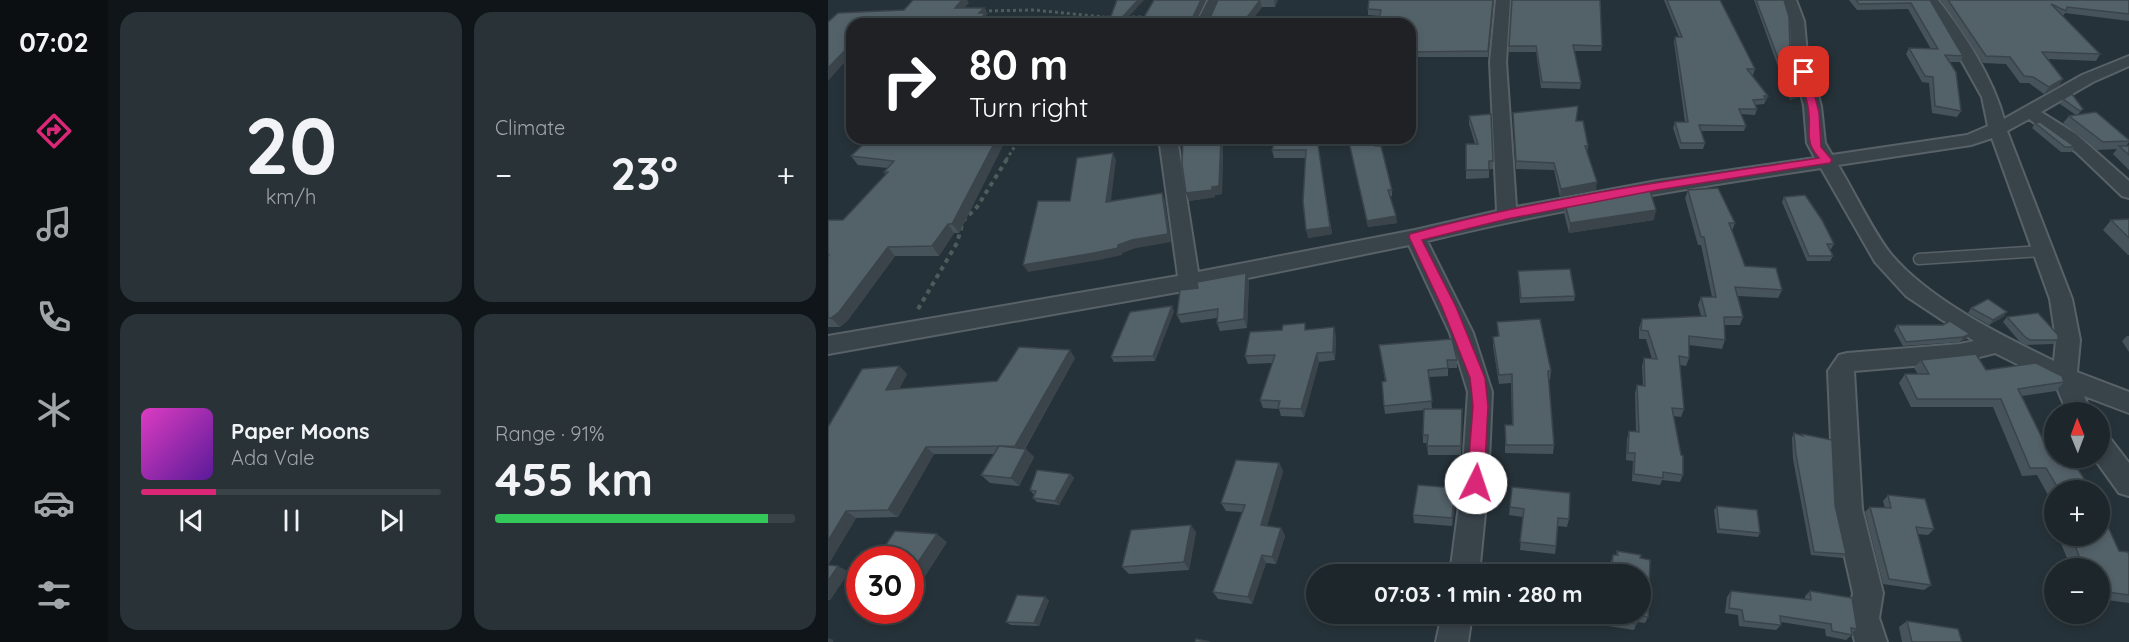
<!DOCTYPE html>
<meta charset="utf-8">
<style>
:root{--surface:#1c262b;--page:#293237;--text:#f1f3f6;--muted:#a0a5a9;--line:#3a4347;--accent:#db2777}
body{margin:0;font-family:Quicksand,sans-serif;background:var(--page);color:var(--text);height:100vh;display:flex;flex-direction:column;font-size:22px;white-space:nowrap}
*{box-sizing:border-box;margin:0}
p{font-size:20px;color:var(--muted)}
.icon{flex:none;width:33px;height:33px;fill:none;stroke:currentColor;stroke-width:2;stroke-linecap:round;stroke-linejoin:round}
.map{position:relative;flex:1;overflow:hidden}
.panel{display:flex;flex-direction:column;gap:12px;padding:12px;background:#0f1518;width:720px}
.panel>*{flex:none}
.hud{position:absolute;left:18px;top:18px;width:570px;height:126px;border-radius:18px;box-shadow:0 3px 9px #0003,0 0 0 2px var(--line);background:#202124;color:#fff;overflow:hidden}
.needle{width:39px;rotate:359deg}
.tools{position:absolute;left:1216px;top:402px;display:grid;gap:12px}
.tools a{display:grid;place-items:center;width:66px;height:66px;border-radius:50%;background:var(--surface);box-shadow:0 3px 9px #0003,0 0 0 2px var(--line);font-size:30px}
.speed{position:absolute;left:18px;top:546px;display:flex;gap:12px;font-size:30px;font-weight:700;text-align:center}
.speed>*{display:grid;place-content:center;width:78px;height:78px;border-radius:50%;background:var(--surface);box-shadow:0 3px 9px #0003,0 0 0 2px var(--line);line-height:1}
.speed .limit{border:9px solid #d22;background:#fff;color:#111}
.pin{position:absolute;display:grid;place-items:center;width:51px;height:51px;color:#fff;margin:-26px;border-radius:12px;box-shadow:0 3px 9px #0006}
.me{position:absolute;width:66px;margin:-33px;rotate:4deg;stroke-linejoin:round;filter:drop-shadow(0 0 4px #0008)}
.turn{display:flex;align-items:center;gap:21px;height:126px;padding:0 24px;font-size:27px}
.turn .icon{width:78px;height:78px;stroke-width:2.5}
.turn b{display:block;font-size:42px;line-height:51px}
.big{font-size:45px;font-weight:700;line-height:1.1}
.panel .tile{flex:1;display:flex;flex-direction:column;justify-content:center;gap:9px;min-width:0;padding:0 21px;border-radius:18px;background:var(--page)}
.panel .dial{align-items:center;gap:0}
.dial b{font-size:78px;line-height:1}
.song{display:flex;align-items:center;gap:18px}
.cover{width:72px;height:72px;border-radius:9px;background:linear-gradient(135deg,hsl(310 70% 55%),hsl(270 70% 35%))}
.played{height:6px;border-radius:3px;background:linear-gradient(90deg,var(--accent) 25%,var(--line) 25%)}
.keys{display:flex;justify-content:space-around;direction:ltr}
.heat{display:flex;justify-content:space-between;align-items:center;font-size:33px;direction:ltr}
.charge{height:9px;border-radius:4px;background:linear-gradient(90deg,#34c759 91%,var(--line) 0)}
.panel .tiles{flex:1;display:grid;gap:12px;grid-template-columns:repeat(2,1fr)}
.trip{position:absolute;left:478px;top:564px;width:345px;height:60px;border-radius:30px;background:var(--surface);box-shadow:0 3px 9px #0003,0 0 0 2px var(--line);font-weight:700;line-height:60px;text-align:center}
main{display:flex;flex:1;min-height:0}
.tab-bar{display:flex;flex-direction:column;width:108px;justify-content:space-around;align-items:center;background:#0b0f11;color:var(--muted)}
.tab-bar .icon{width:42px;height:42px}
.tab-bar .selected{color:var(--accent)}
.tab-bar b{font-size:27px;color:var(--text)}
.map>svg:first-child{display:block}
</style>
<main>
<nav class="tab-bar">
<b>07:02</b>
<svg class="icon selected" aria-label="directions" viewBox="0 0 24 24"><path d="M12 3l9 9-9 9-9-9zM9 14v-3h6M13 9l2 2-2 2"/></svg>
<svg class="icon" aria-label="music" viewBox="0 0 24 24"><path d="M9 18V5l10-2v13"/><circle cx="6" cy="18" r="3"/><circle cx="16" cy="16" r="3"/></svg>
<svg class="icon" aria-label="phone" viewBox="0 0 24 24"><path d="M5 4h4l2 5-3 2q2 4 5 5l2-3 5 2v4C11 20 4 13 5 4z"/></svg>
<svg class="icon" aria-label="climate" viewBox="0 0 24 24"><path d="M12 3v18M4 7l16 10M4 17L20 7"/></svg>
<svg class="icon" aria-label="car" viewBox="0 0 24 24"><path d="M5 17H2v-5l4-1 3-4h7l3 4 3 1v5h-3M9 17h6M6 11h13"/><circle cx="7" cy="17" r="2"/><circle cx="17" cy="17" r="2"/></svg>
<svg class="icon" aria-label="filters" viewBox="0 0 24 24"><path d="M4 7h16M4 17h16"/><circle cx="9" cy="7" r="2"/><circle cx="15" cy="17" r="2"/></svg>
</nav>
<section class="panel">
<div class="tiles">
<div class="tile dial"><b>20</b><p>km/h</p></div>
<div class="tile"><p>Climate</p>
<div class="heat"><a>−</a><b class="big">23°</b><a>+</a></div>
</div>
<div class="tile">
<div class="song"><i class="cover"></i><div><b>Paper Moons</b><p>Ada Vale</p></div></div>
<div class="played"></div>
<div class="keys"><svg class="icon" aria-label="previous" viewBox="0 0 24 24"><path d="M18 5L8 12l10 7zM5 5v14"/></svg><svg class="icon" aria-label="pause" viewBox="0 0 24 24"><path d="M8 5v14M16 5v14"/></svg><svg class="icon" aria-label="next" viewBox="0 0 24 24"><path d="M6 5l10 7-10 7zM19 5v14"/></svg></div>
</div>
<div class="tile"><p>Range · 91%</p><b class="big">455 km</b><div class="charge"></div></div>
</div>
</section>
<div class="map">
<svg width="1301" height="642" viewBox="0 0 1301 642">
<rect width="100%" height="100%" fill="#263239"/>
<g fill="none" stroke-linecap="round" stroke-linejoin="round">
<defs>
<path id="lane" d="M1091,259L1215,251"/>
<g id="street">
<path d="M380,0H394L382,24H368Z"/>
<path d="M668,0H682L678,62L688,207L829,181L987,158L979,143L976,106L963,54L962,21L954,0H968L976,21L979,54L993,106L997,143L1004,155L1139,135L1160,126L1154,97L1112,22L1096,0H1110C1136,33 1165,78 1176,119L1254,75L1301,56V66L1265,82L1213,112L1248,134L1301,181V198L1294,196L1248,152L1201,119L1179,131L1244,299L1252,340L1249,372L1301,392V413L1256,396L1263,412H1239L1227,383L1167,353L1132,362L1026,371L1034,509L1055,593L1051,618L1059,642H1027L1021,618L1025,593L1006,509L1000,371L1011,355L1019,353L1132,344L1146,341L1078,296L1047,262L993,168C861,188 729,209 599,241L645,333L664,392L660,483L651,574H622L634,483L640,392L622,333L581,245L361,290L0,354V336L350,276L331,138H349L370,272L587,230L669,211L662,62ZM1164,138L1222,299L1228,340L1226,361C1172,335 1100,299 1062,253C1044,230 1026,191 1010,165L1143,145Z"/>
<path d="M1272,434L1281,437L1301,463V496L1291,493L1266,458H1272Z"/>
<path d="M614,614H644L640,642H608Z"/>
</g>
</defs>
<use href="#lane" stroke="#576167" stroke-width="13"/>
<use href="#street" stroke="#576167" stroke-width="4"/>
<g stroke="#4c5d5c" stroke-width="3" stroke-dasharray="3 3" stroke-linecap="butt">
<path d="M155,11L206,10L276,17"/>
<path d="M298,17H321"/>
<path d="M178,160L191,140L219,138"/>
</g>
<path stroke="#4c5d5c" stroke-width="4" stroke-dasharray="4.5 4.5" stroke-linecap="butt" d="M90,309L129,243L135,221L149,207L179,159"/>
<use href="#lane" stroke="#39434a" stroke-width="10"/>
<use href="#street" fill="#39434a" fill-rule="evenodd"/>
</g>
<g fill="#47535a">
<path d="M390,0H450L447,7H434L421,24L370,18H382Z"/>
<path d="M541,0H666L660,57H582V24L552,16L540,15V9Z"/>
<path d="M684,0L774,46L773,51H746L753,83L752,89L713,88L708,52H681Z"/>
<path d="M836,0H892L927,69L925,75H923L940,96L936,104L927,105L929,109L927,115L913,114L918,126L916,131H873L877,143L875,149H852L845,128L847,122H857L846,42L847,37H851Z"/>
<path d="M926,0H956L962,50L973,92L971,97L962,100Z"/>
<path d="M1021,0H1102L1135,56L1132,62H1122L1133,111L1129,117L1104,113L1101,83L1094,82L1078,54L1081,48L1103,49L1080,9L1029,10Z"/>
<path d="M1113,0H1301V21L1237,13L1235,16L1272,54L1268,61L1220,59L1231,86L1216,94L1201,83H1192L1178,64L1155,63Z"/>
<path d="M1235,99L1255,109L1250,114L1301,140V142L1298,146H1301V170L1285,154L1289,149L1269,150L1235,123L1241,116L1248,115L1232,104Z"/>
<path d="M685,113L748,121L760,146L759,153L768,190L732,197L726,170L688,169Z"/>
<path d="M641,116L665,161V169H661V178L638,179V144H647L641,124Z"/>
<path d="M1207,123L1247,147L1243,152H1233L1204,128Z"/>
<path d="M350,138H441L395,142L394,194L387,195V197L361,201L358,193L355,146H353Z"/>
<path d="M489,138L504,234L480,238L478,158H446L444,150Z"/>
<path d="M520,138L547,146L564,190V196L562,197L569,223L540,227Z"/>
<path d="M176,143L131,233H126L111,256H67L20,320L12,327H0V220H15L58,175L56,172L60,168L30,165L23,156Z"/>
<path d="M860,190L907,223L904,231L917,266L954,290L950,298L910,296L915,317L912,325H896L897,340L894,349L861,345V358L858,366L852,365L856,409L853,417L845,416L855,475L852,482L834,480L832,485L804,481L805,461L798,460L799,439L801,431L808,432L807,393L809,385H815L814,366L816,358L824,359L818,339H811V328L814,319L873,316L870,305L873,297H884L873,245H870L857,198Z"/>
<path d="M956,197L1006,244L1003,249H1002L1005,256L1002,261H979L954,202Z"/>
<path d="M737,204L826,220L741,233L736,213Z"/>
<path d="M1301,219V255H1300L1275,230L1283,220Z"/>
<path d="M690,271L747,296L746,301L692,303Z"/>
<path d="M418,273L421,281L419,328L392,331L389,323V318L353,323L349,315L370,288Z"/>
<path d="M1143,308L1179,312L1175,317L1161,325L1140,313Z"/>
<path d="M346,311L327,361L286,362L283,357Z"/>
<path d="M1179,317L1230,340L1225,344L1198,345L1192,342L1175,322Z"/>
<path d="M669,322L723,371L722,380H721L726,445L725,454L677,453V425H684L683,383L671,384L665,346V337L670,336Z"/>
<path d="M1069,325H1115L1138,339L1132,342L1075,346L1066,330Z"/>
<path d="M479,330L508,336L507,360L491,362L476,417L453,416L451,409L435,408L432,400L444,363L420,364L417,356Z"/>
<path d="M1299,336H1301V352L1294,341Z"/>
<path d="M551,345L629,360V368H620V376L601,377L604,409L634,418L633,455H600L599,443H595V435L596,410L557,414L556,406L557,381Z"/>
<path d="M247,358L197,449L206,457L191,486L162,483L153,475L167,454H106L70,517L28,518L0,565L21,572L2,600H0V427L71,366L79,374L71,389L169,381Z"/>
<path d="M1093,360L1236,382L1228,391L1194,396L1221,452L1263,490H1227V508L1209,475L1194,476L1165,407H1083L1071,383L1077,374H1090L1086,368Z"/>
<path d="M966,433L974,436V434L1007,505L1018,554L1015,558L983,555L965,459L964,438Z"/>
<path d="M451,463L455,471L439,526L453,528L457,536L448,564L438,563L424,604L390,599L385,592L414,512L398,511L393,503Z"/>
<path d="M242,474L246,478L231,505L209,502L205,498L206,495L202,490Z"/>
<path d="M684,487L741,519L739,527L730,526L728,546L727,554L692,550L695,517L681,515Z"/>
<path d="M627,488L628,496L624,526L586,523L585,515Z"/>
<path d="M1060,495L1106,529L1100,535L1089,534L1103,585L1096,590L1055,584L1037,512L1042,507L1057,508L1055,501Z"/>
<path d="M889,506L932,533L930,537L889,533L886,510Z"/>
<path d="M368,532L361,570L301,574L294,567Z"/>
<path d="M1230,536H1272L1291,551L1301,555V603L1272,599V568H1243Z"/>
<path d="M119,542L93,582L82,581V560Z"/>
<path d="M789,551L812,558L820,617L817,623L809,622L806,630L754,622L755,614H813V574H773L775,569L782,570L783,561L785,555H788Z"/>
<path d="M903,591L977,599V596L982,591L1029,629L1024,633V635L1018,640L998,636L997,629L953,622V625L948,630L911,626L910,615L897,613L899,597Z"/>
<path d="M221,600L211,626L183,625L178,622Z"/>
<path d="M1079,621L1134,642H1074L1071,627Z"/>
</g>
<g fill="#3a444a">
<path d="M134,0H139L141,3L131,14L127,8Z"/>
<path d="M310,0H316L294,24H288Z"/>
<path d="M373,0H378L367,24L364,19Z"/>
<path d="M432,0L434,7L421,24H414Z"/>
<path d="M446,0H450L447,7Z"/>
<path d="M156,8L160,14L158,15L161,20L157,24H149L151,13Z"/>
<path d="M24,43V54L0,81V68Z"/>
<path d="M1235,79L1231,86L1216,94L1221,87Z"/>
<path d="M973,92L971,97L962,100L964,95Z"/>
<path d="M169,138H174L176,143L131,233L124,224Z"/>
<path d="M393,138H394L395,142L394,194L387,195V197L361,201L358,193Z"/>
<path d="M489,138L504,234L480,238L478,230Z"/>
<path d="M285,153L288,160L282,209L278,202Z"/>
<path d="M769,182L768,190L732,197L733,189Z"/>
<path d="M334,193L337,200L343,242L308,248L294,253V255L271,260L200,272L195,265L290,245Z"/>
<path d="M828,210L826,220L741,233L742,223Z"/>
<path d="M568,216L569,223L540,227L539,221Z"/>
<path d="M120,224L126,233L111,256L104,246Z"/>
<path d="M60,247L67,256L20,320L12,327L3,318Z"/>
<path d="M418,273L421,281L419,328L416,319Z"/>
<path d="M344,306L346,311L327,361L325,356Z"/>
<path d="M1179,312L1175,317L1161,325L1165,320Z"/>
<path d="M506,327L508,336L507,360L505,352Z"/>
<path d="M1142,334L1138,339L1132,342L1135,337Z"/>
<path d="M242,350L247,358L194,453L187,446Z"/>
<path d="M489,353L491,362L476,417L473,409Z"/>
<path d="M71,366L79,374L66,398L58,390Z"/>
<path d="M98,447L106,454L70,517L60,510Z"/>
<path d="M198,449L206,457L191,486L183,478Z"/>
<path d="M451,463L455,471L437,533L433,525Z"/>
<path d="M242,474L246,478L231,505L227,501Z"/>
<path d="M627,488L628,496L624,526V518Z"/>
<path d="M18,511L28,518L0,565V541Z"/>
<path d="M363,525L368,532L361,570L356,562Z"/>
<path d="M453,528L457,536L448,564L444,557Z"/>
<path d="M109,534L119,542L93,582L82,575V574Z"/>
<path d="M434,555L438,563L424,604L420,597Z"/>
<path d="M10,566L21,572L2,600L0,599V581Z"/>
<path d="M217,597L221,600L211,626L206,623Z"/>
<path d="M0,638L6,640L5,642H0Z"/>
</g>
<g fill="#536169" stroke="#3a444a" stroke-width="1.5">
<path d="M85,0H134L127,8H156L151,13H157L149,24H24V43L0,68V22L10,13L76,10Z"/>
<path d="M289,0H310L288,24H248L252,18L283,16Z"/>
<path d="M326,0H373L364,19L382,18L390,0H432L414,24H312Z"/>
<path d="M541,0H665L660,51L582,52V24H550L553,10L540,9Z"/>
<path d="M684,0H772L774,46L745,45L753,83L714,82L708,46H681Z"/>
<path d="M839,0H892L927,69H919L940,96H936L938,99L925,100L929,109H911L918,126L871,125L877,143H853L847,122H860L847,37H854Z"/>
<path d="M928,0H956L961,17L962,50L973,92L964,95Z"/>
<path d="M1028,0H1102L1135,56L1117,55L1128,72L1133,111L1107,106L1105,77L1097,76L1081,48L1110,49L1083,3L1031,4Z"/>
<path d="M1120,0H1301V14L1239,7L1238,11L1223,4L1272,54L1214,52L1235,79L1221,87L1205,77L1196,76L1182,57L1158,56Z"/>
<path d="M1244,94L1255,109L1252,111L1235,99Z"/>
<path d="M750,106L748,121H755L760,146H757L769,182L733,189L726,163L688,161L685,113Z"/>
<path d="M1268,112L1301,140V141L1275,142L1241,116Z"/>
<path d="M663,114L665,161H661V170H638V144H650L641,116Z"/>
<path d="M1212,122L1247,147H1237L1207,123Z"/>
<path d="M42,138H169L124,224H120L104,246L60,247L11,312L3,318H0V257L1,255H0V220H15L60,172H56L66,161L23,156Z"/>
<path d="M355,138H393L391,186L384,187V190L358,193L354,164Z"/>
<path d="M448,138H489L502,227L478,230L475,201L478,150H444Z"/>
<path d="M520,138H546L547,146H553L564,190H560L568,216L539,221Z"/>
<path d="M1291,146H1301V155Z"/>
<path d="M285,153L278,202L334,193L340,234L304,240L290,245V248L266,253L195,265L210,201H242L249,158Z"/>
<path d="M890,188L907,223H901L917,266L948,268L954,290L907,287L915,317H896L897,340L861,336V358L851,356L856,409L844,408L853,455L855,456V475L835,472V478L806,474L807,453H800L801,431L811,432L809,385L817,386L816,358L829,359L820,331L813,330L814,319L878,316L873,297H888L876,237H873L860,190Z"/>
<path d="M822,191L828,210L742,223L737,204L775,197Z"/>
<path d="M977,195L994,220L1006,244H999L1005,256H981L956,197Z"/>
<path d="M1301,219V238L1283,220Z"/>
<path d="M742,269L747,296L693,298L690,271Z"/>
<path d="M418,273L416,319L389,323L390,309L349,315L352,290L370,288L369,282Z"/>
<path d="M1160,299L1179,312L1165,320L1143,308Z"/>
<path d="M344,306L325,356L283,357L302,312Z"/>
<path d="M1210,313L1230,335V340H1202L1197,337L1179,317Z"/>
<path d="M712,319L723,371H720L726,445H678L677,425H685L684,374L671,375L665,337L671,336L669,322Z"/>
<path d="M1122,321L1142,334L1135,337L1078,342L1069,325H1115Z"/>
<path d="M477,323V330L506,327L505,352L489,353L473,409L450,408L452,401L432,400L447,355L417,356L422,332L454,330L455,325Z"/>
<path d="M624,339L629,360H619L620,368L600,370L604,401L556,406L554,382L558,381L551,345Z"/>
<path d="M191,347L242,350L187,446L98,447L60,510L18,511L0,541V427L34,369L71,366L58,390L169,381Z"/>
<path d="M1148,354L1158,370L1208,363L1234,376L1236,382L1190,389L1221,452H1227V458H1243L1263,490H1231L1218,468H1202L1173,399H1089L1077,374H1101L1093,360Z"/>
<path d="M596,409H634L633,446H599L600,435H595Z"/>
<path d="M966,433L975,436L974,434L1004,440L1007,505L1018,554L986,552L968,455Z"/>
<path d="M171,446L198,449L183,478L153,475Z"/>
<path d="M408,460L451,463L433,525L453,528L444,557L434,555L420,597L385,592L417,505L393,503Z"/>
<path d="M209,470L242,474L227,501L205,498L208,491L202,490Z"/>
<path d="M590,485L627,488L624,518L585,515Z"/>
<path d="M684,487L742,493L741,519L730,518L728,546L692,542L696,509L682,507Z"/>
<path d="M1060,495L1097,499L1106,529L1088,527L1103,585L1061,579L1042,507L1063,508Z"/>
<path d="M889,506L929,510L932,533L891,529Z"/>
<path d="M1272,509L1291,551L1300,552L1301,555V595L1272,591V568H1256L1243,536H1272Z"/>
<path d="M363,525L356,562L294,567L303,530Z"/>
<path d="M67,531L109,534L82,574V560H48Z"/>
<path d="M789,551L813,555L812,558L822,560L820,617L810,615L809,624L756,616L757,614H813V574H774L775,569L784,570L785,555H790Z"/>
<path d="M0,565L10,566L0,581Z"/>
<path d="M903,591L983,600L982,591L1024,598L1029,629L1023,628L1024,635L1004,631L1003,624L952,616L953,625L916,621L914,610L901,608Z"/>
<path d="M189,595L217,597L206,623L178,622Z"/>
<path d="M1079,621L1130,629L1134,642H1084Z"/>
<path d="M368,639L382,642H367Z"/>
</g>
<path fill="#db2777" stroke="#8e194d" stroke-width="1.5" d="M976,69L981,72L991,113L993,147L1004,160L1002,163L829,190L679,219L594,240L628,307L657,378L660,406L656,483L653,489L648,491L642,489L639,483L645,406L642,378L614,307L581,237L582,234C715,197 854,179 991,158C976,141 983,133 981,114C980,100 974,86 971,72Z"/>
</svg>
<div class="tools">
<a><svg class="needle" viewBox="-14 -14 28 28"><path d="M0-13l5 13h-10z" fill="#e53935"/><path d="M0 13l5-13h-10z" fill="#a0a5a9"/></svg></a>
<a>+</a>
<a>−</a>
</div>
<div class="speed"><div class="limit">30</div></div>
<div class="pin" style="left:976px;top:72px;background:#d93025"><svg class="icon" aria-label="arrive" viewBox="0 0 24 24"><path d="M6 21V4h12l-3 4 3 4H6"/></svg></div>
<svg class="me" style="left:648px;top:483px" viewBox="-20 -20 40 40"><circle r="19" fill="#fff"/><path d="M0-13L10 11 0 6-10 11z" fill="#db2777"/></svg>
<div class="trip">07:03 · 1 min · 280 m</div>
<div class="hud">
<div class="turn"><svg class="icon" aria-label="right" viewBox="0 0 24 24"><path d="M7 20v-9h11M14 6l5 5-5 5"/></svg><div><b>80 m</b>Turn right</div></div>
</div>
</div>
</main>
